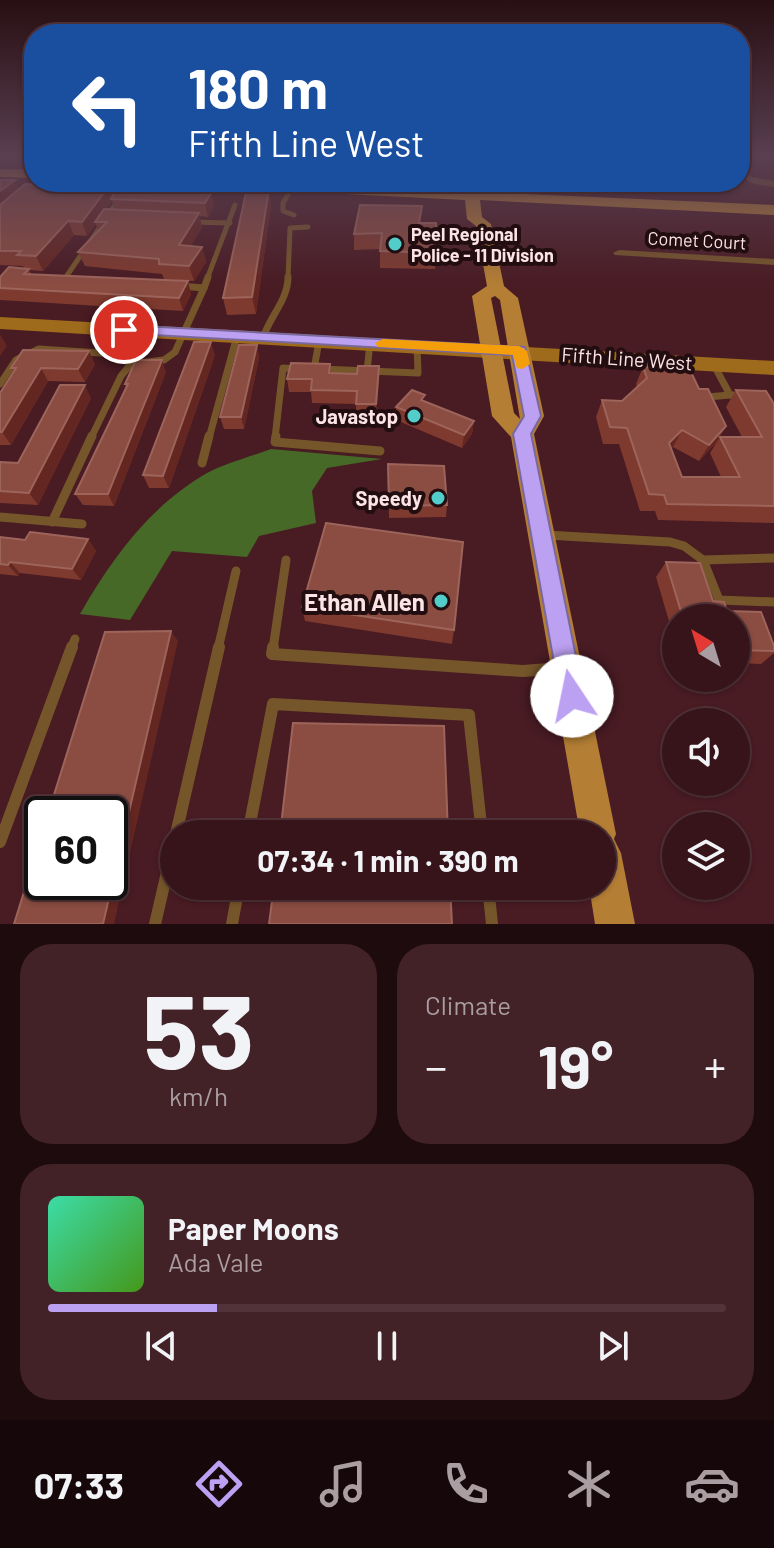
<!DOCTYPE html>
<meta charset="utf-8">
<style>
:root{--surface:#37141a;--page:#422127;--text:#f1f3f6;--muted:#aa9ea2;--line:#513339;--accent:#bca0f2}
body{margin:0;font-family:Barlow,sans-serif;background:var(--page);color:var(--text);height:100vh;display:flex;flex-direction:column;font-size:30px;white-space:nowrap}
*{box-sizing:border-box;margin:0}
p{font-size:26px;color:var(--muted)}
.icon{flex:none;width:44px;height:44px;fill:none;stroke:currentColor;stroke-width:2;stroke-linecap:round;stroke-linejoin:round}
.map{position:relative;height:924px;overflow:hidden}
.drawer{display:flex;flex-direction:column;gap:20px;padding:20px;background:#1e0b0e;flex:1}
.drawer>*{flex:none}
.top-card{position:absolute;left:24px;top:24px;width:726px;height:168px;border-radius:32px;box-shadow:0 2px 6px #0004,0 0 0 2px var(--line);background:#1a4fa0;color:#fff;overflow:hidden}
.needle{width:52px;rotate:322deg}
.tools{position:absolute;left:662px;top:604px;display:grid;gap:16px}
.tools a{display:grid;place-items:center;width:88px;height:88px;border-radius:50%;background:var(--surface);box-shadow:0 2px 6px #0004,0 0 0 2px var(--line);font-size:40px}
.speed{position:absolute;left:24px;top:796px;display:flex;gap:16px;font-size:40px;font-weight:700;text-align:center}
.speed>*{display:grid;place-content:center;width:104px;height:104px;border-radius:50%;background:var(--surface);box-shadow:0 2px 6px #0004,0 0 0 2px var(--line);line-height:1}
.speed .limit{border:4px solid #111;border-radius:12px;background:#fff;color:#111}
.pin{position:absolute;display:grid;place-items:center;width:68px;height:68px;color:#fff;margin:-34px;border:4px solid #fff;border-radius:50%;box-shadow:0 2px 8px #0007}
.me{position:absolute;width:88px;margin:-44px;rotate:349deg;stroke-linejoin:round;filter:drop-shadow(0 0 6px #0008)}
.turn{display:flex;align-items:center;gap:28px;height:168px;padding:0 32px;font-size:36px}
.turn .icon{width:104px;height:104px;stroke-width:2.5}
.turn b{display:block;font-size:56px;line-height:68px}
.big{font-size:60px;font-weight:700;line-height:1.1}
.drawer .widget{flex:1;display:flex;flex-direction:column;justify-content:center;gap:12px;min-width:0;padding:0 28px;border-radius:32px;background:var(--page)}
.drawer .dial{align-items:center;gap:0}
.dial b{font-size:104px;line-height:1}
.song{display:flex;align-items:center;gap:24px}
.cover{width:96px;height:96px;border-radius:12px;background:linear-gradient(135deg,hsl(160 70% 55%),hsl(100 70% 35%))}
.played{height:8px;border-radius:4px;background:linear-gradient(90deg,var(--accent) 25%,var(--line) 25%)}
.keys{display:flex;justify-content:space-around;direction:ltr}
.heat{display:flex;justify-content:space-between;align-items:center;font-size:44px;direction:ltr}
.drawer .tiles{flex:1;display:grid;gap:20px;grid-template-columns:1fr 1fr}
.widget:last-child{grid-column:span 2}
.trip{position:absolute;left:160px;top:820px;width:456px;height:80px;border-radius:40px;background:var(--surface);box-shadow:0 2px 6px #0004,0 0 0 2px var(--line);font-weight:700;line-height:80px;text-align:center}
.tab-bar{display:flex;height:128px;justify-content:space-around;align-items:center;background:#16080a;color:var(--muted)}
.tab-bar .icon{width:56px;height:56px}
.tab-bar .current{color:var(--accent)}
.tab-bar b{font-size:36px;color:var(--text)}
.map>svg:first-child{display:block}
</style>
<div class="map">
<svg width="774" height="924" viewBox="0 0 774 924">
<rect width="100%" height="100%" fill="#491b23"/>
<path fill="#476927" d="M271,449L382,459L327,468L312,491L316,523L259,536L247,557L172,551L130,620L80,614C112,558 150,506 207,473C226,463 250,457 271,449Z"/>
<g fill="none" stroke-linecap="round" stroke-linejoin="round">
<g stroke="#75552a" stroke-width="5">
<path d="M293,186L283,203V211L294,215"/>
<path d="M191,222L230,223"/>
<path d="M66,277L115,205"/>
<path d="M207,279L235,205"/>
<path d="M288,279L290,228L308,227"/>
</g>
<g stroke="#75552a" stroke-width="7">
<path d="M180,286L204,288L208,277"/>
<path d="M263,338C270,316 288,300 288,277"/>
<path d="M714,365L730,395H742"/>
<path d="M314,369L319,341"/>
<path d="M320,369L418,373L417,345"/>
<path d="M367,371L370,343"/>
<path d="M0,384L16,360L39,349L115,354L131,364L164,360L175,352L204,288"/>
<path d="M707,397L730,395"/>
<path d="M91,438L121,376L131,364"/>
<path d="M209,438L237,336"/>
<path d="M275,438L283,368L299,369"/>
</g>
<g stroke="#75552a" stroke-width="9">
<path d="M276,436L275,442L380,451"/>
<path d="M202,463L209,436"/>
<path d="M0,517L82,524"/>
<path d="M52,522L92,436"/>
<path d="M546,535L670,542L684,546L703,560L774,558"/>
<path d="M703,560L719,600L774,602"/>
<path d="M71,649L75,639"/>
<path d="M218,649L236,571"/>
<path d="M273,649L286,560"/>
</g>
<g stroke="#75552a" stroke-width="12">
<path d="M273,647L272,654L523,671L562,668"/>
<path d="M176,834L219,647"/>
<path d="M248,834L273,704L469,715L482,834"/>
<path d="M0,842L72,647"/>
<path d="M488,886L492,924"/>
<path d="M155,924L174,842"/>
<path d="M232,924L239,886"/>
</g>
<g fill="#75552a" fill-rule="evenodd">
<path d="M740,165L752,177L774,181V187C758,184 740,185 740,165Z"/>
<path d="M619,250L774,259V265L615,255L613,253Z"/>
</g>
<path fill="#9e6a1b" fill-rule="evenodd" d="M0,317L774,361V375L0,329Z"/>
<g fill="#b47e34" fill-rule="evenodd">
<path d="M0,169L34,170V178L0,177Z"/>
<path d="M177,182H275L464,191L463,182H477L479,192L774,205V215L480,200L482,217L491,224L504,286L518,298L544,416L534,434L616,834L614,839L621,853L635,924H595L589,886H602V834H580L511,437L492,416L472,296L487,286L476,226L467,219L465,200L184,186ZM495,296L500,300L520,419L514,413L491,298Z"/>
</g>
</g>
<g fill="#7e3a2e" fill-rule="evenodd">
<path d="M0,180H15L19,189L76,187L80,183L211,193L214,207L208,217L199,216L202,227L191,246L202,247L206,262L194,281L164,279L162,274L85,266L78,252L98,231L96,224L87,236L74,235L43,271L29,270L31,274L191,294L183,311L0,300V277L24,268L23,266L0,265ZM112,201L115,210L106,209Z"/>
<path d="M271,205L256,314L227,315L223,298Z"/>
<path d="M421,223L436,253L435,269L380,268V249L354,250V234Z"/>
<path d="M257,345L259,358L244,429H224L220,417Z"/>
<path d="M215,355L169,488H149L143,475Z"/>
<path d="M95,364L85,382L48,381L11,445H0V393L13,372L11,368Z"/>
<path d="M330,364L331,373L379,379L376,417L356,416V404L312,403L311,392H289L287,379Z"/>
<path d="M643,367L699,389L726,426L716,443L699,461L673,447L671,449L682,477H721L710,453L720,437H742L726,407L736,390L774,404V523L658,520L655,511H640L619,444H603L596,417L602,400L622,401L637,387L636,384Z"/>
<path d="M166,372L114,506L83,505L75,494L126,388L125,384Z"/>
<path d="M91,398L38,505L0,503V462L18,463Z"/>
<path d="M425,401L474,421L472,434L462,448L396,420V407Z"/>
<path d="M388,464L447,505L446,517L389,518Z"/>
<path d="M0,537L25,540L88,539L96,551L81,580L20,573L18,576L0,574Z"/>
<path d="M666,562L713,601L774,646V653L761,664L736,663V618H676V655L674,653L668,633L671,628L656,577Z"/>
<path d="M302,607L454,630L452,644L305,621Z"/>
</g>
<g fill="#632621">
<path d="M15,180L21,194L0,206V191Z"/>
<path d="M109,186L113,199H111L112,201L97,222H95L96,224L87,236L82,222Z"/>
<path d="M269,189L271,205L256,314L252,297Z"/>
<path d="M211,193L214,207L208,217L205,203Z"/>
<path d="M199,213L202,227L183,260L179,245Z"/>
<path d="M68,221L74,235L43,271L36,256Z"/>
<path d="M202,247L206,262L194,281L189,266Z"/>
<path d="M188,281L191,294L183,311L179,298Z"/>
<path d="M0,334L7,346L0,356Z"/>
<path d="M211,342L215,355L169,488L163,476Z"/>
<path d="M257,345L259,358L244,429L241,417Z"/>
<path d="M89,351L95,364L85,382L78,369Z"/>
<path d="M162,360L166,372L114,506L108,494Z"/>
<path d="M379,366V379L376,417V404Z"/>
<path d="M41,368L48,381L11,445L2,432Z"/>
<path d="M85,385L91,398L38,505L29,493Z"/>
<path d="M474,421L472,434L462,448L464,435Z"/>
<path d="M726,426L716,443L699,461L709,445Z"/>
<path d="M682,430L673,447L661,460L669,443Z"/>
<path d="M88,539L96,551L81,580L72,569Z"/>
<path d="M10,562L20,573L18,576L8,565Z"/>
<path d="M171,631L178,641L114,924H103Z"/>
</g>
<g fill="#8b4c41" stroke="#9d645b" stroke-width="2">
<path d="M0,180H15L0,191Z"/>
<path d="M80,183L100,184L211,193L205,203L111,199L116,190L109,186L82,222L68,221L36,256L17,255L21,251H0V205L25,184L76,187Z"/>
<path d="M247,188L269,189L252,297L223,298Z"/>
<path d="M360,205L422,206L419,223H436V253L380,251L382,233L354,234Z"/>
<path d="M104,209L199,213L179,245L202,247L189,266L159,264V259L78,252L107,222H95Z"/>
<path d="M9,267L29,269L24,274L188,281L179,298L0,288V277Z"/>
<path d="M194,342H211L163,476L143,475Z"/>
<path d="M239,345H257L241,417H220Z"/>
<path d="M23,350L89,351L78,369L41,368L2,432H0V393L16,368H11Z"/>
<path d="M136,360H162L108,494H75L128,384H125Z"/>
<path d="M291,363L330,364L329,373L357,374L358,366H379L376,404H356L357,391L311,390L312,379H287Z"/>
<path d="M643,367L689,368L699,389H708L726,426L709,445L682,430L669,443L682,477H740L720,437H762L736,390L766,391L774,404V506L667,504L664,495L649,494L627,428L610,427L602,400L622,401L647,378Z"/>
<path d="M60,385H85L29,493L0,491V462L18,463Z"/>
<path d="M412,390L425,395L421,400L474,421L464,435L396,407Z"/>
<path d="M388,464L444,466L447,505L389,506Z"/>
<path d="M326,523L463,542L454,630L302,607Z"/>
<path d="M30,532L88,539L72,569L10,562L8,565L0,564V537L25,540Z"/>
<path d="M666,562L700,563L713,601L724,602L727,611L761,612L774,646V651L736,650V618H683Z"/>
<path d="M171,631L103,924H14L42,834V882H110V814H48L105,632Z"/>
<path d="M293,723L444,726L448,834H280Z"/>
<path d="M274,886H450L452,924H269Z"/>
</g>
<linearGradient id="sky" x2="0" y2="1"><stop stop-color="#280f13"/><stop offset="0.55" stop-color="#593f50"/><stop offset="1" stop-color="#593f50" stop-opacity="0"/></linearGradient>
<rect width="774" height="286" fill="url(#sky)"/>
<path fill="#bca0f2" stroke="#7a689d" stroke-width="2" d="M124,325L525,347L541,416L531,434L584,696L581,704L572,708L563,704L560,696L513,434L524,416L512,355L118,333V326Z"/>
<path fill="#f59e0b" d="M383,339L519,346L527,351L530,364L522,369L517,368L513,355L378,347L375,343Z"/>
<g fill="#53cdc9" stroke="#220e10" stroke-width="3">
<circle cx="395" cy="244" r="8"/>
<circle cx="414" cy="416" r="8"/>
<circle cx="438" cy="498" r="8"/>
<circle cx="441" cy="601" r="8"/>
</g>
<g text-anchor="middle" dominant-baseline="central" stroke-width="8" stroke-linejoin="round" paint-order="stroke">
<g font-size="18" font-weight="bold" fill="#fce3e5" stroke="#220e10" text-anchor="start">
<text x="411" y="234">Peel Regional<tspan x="411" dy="21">Police - 11 Division</tspan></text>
</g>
<g font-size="18" fill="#fce3e5" stroke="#220e10">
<text transform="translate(697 240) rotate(3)">Comet Court</text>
</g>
<g font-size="20" fill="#fce3e5" stroke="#220e10">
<text transform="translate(627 358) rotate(4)">Fifth Line West</text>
</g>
<g font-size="20" font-weight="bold" fill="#fce3e5" stroke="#220e10" text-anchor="end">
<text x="398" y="416">Javastop</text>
<text x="422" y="498">Speedy</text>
</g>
<g font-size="24" font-weight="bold" fill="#fce3e5" stroke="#220e10" text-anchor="end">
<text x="425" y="601">Ethan Allen</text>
</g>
</g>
</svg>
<div class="tools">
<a><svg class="needle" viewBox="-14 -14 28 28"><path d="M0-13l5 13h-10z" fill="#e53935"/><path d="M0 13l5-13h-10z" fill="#aa9ea2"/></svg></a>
<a><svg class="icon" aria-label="sound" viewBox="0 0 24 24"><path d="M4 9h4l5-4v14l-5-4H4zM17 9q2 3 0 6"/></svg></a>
<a><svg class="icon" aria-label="layers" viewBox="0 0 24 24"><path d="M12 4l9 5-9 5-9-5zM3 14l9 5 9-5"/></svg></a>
</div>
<div class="speed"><div class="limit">60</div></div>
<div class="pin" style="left:124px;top:330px;background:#d93025"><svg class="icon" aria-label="arrive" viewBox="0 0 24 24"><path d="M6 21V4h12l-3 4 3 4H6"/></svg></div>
<svg class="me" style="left:572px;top:696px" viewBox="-20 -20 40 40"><circle r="19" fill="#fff"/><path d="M0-13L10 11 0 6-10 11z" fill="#bca0f2"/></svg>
<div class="trip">07:34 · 1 min · 390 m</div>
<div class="top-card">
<div class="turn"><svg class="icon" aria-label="left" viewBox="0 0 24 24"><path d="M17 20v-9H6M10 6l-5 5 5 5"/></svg><div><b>180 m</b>Fifth Line West</div></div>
</div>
</div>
<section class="drawer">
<div class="tiles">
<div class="widget dial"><b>53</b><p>km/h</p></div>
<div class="widget"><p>Climate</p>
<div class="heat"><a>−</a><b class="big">19°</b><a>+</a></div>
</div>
<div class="widget">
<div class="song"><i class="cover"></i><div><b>Paper Moons</b><p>Ada Vale</p></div></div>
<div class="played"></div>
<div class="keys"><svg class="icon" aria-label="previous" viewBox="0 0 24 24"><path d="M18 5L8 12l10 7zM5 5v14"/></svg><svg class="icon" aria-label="pause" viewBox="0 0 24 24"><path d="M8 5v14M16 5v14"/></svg><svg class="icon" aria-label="next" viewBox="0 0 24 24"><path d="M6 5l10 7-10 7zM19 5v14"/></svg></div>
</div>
</div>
</section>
<nav class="tab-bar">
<b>07:33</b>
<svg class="icon current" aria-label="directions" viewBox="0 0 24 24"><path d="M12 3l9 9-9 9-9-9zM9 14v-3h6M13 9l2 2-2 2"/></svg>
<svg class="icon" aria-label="music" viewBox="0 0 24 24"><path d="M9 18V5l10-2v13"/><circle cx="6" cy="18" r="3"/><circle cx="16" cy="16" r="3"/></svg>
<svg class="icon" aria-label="phone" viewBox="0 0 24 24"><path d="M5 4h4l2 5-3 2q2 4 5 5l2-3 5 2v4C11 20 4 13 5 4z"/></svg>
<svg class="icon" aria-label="climate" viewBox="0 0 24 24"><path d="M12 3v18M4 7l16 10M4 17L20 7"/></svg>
<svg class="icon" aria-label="car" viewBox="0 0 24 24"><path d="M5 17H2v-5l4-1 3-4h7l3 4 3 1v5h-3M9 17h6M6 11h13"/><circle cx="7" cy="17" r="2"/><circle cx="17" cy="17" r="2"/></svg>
</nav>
